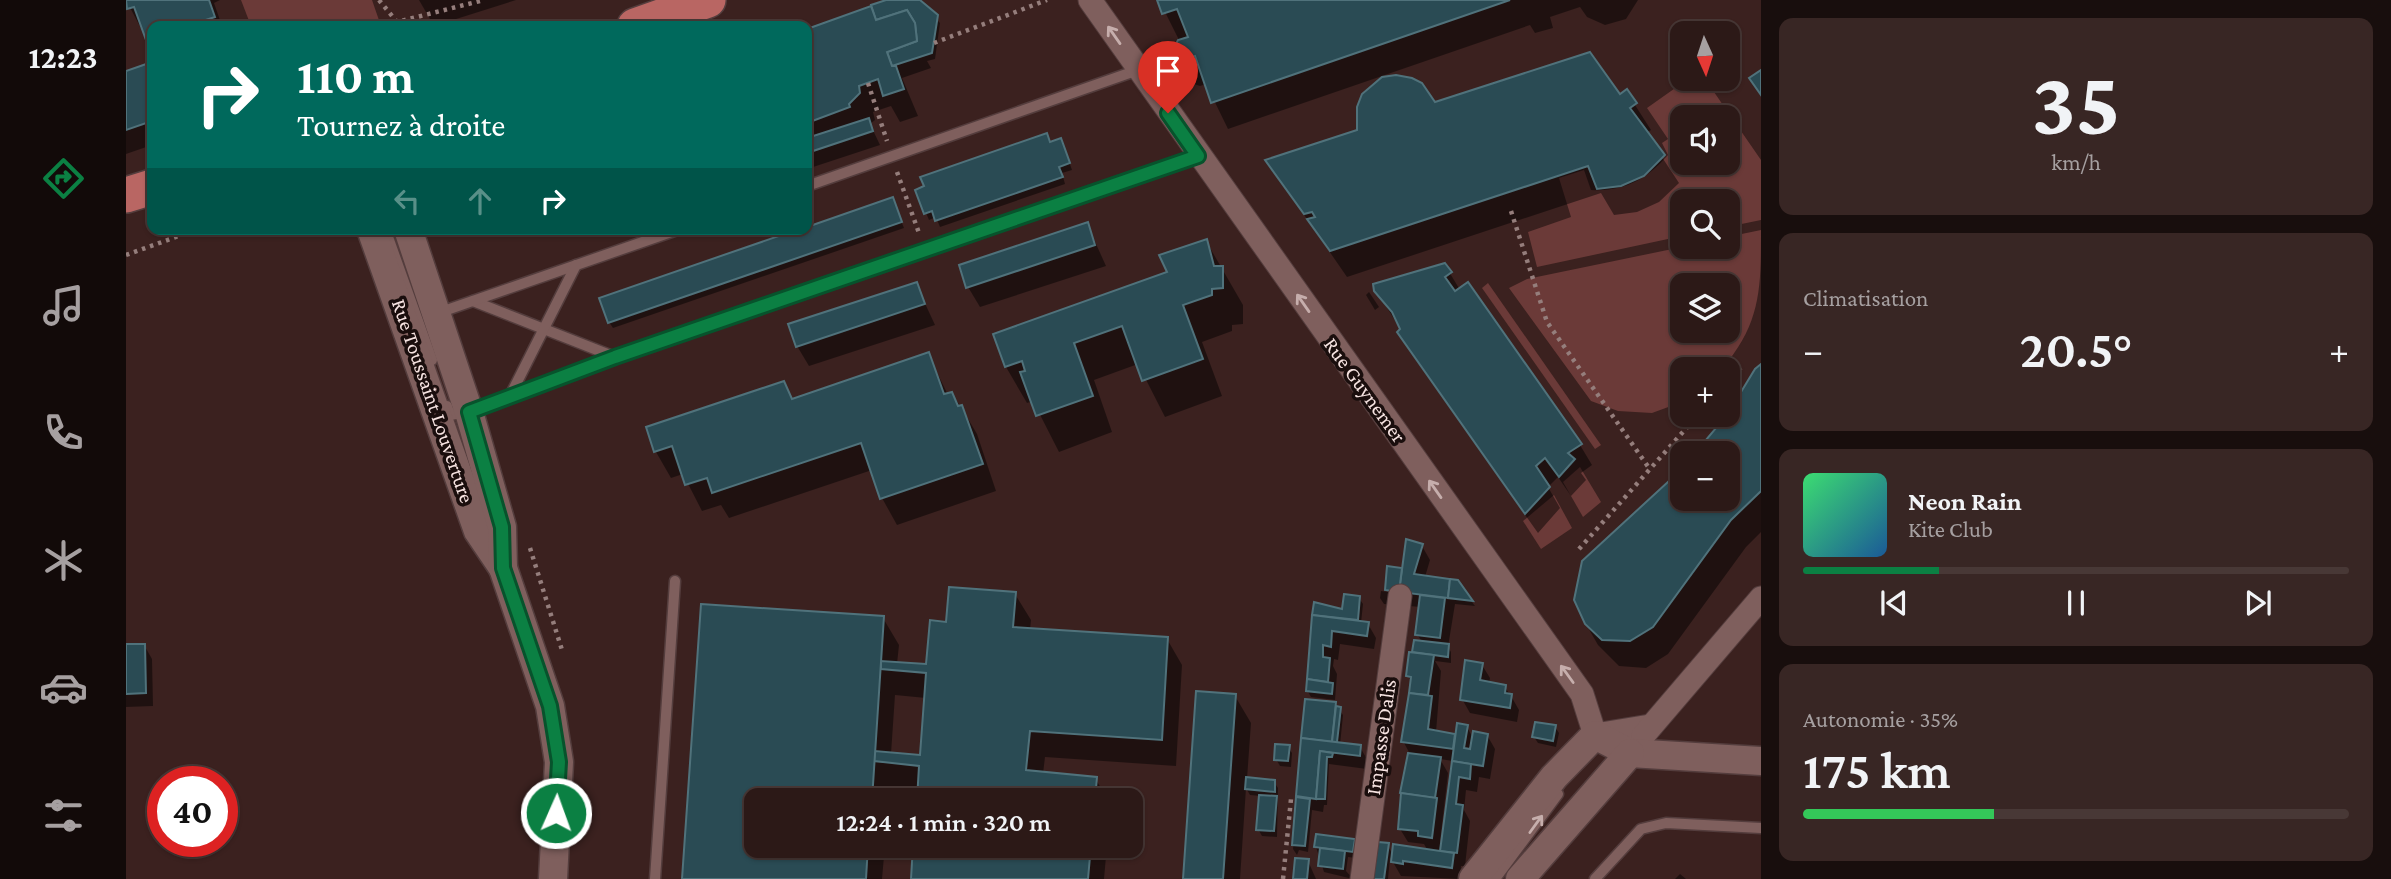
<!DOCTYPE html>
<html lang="fr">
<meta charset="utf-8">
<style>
:root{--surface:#2c1917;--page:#382624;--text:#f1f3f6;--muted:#a6a0a1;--line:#483836;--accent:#0b8043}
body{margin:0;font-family:"Crimson Pro",serif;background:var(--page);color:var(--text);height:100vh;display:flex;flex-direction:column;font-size:26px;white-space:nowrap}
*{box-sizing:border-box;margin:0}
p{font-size:23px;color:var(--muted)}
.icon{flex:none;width:38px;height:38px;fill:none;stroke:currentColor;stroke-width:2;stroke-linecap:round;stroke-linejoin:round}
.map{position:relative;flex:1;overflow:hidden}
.panel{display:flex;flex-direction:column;gap:18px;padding:18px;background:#180e0d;width:630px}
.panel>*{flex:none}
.hud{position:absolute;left:21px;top:21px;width:665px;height:214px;border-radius:14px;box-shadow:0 2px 5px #0004,0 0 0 2px var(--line);background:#00695c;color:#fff;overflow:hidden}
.needle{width:46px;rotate:177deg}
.controls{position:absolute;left:1544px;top:21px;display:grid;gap:14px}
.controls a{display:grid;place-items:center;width:70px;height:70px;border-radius:14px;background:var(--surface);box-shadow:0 2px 5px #0004,0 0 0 2px var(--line);font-size:35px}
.speed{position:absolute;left:21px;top:766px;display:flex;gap:14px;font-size:35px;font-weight:700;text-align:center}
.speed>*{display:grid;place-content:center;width:91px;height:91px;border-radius:50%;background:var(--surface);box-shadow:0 2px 5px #0004,0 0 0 2px var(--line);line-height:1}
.speed .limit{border:10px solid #d22;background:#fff;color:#111}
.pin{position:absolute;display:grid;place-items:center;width:60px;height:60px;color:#fff;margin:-72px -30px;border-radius:50% 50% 50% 0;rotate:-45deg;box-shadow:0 0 7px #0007}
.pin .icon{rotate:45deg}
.me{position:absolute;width:77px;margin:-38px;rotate:2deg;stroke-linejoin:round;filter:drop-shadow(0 0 5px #0008)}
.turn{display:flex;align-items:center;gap:24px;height:147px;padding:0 35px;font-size:32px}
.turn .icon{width:91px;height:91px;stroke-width:2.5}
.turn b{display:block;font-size:49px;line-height:60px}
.lanes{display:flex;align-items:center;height:66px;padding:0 35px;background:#0003;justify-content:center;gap:35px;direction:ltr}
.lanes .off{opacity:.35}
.big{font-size:52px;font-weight:600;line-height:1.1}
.panel .widget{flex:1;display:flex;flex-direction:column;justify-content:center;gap:10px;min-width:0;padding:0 24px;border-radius:14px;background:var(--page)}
.panel .dial{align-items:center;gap:0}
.dial b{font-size:91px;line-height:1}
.song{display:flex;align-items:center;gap:21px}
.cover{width:84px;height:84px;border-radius:10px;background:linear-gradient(135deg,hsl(140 70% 55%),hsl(210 70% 35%))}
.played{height:7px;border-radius:4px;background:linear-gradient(90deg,var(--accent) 25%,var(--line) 25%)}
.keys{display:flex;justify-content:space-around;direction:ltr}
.heat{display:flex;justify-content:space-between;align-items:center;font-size:38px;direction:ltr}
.charge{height:10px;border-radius:5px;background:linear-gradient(90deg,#34c759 35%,var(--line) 0)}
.trip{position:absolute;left:618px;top:788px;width:399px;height:70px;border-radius:14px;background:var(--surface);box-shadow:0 2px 5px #0004,0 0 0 2px var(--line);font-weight:600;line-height:70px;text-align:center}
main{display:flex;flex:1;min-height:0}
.dock{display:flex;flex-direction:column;width:126px;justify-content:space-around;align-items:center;background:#120a09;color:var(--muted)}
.dock .icon{width:49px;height:49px}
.dock .active{color:var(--accent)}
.dock b{font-size:32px;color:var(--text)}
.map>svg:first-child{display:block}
</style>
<main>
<nav class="dock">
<b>12:23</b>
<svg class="icon active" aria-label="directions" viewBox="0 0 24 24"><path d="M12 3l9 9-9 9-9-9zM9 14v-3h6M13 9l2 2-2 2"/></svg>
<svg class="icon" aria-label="music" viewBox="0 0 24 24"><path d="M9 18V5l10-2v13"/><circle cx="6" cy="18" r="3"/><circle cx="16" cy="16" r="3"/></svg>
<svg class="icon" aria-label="phone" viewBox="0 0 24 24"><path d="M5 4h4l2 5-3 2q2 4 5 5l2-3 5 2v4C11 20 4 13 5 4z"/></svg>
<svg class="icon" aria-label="climate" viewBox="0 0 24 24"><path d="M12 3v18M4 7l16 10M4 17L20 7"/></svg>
<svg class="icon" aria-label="car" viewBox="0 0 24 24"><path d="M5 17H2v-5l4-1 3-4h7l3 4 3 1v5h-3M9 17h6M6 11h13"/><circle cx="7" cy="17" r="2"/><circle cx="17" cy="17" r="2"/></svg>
<svg class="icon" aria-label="filters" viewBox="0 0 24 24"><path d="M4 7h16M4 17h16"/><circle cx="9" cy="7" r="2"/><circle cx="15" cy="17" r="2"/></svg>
</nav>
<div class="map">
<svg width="1635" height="879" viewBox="0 0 1635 879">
<rect width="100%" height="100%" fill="#3b211f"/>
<g fill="#6b3a38" fill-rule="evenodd">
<path d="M115,0H246L255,26H125Z"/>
<path d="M1562,79H1579L1635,160V220L1601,227V201H1556V236L1411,267L1402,232L1445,217L1433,178L1458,170L1465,190C1498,192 1521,179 1542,155L1536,143L1542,139L1521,108ZM1556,117H1601V163H1556Z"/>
<path d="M1635,230C1635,289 1635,323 1596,369H1556V402L1526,413L1492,411L1465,401L1383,288L1401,279L1556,247H1601V237ZM1601,285V331H1556V285Z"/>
<path d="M1362,283L1475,445L1469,449L1356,288Z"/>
<path d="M1454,467L1475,502L1457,517L1437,482Z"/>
<path d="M1428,495L1446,528L1415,549L1397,521Z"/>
</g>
<g fill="#0007" fill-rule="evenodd">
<path d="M0,0H94L88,3L96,26H26V49Z"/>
<path d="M293,0H390L308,26Z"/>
<path d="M765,0H791L814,23L809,59L801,61L805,68L776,78L792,116L774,122L765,106L747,112L749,120L744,124L754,145L681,169V31Z"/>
<path d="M1033,0H1512L1500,19L1479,25L1461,17L1454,7L1424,17L1427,28L1409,33L1404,25L1102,129L1080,84L1074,86L1065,83L1050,56L1053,40Z"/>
<path d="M26,64V145L0,154V73Z"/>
<path d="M1500,91L1525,130L1520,133L1553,183L1533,202L1511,212L1488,215L1475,193L1221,277L1141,161L1309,104L1494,96Z"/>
<path d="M925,144L938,147L946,170L936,173L939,184L814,227L810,217L803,220L791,191Z"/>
<path d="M766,199L778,228L487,328L483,322L681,228Z"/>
<path d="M961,224L980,266L854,307L842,287Z"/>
<path d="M364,229H382L367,234Z"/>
<path d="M1080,241L1117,305V324L1106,325V331L1076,342L1096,396L1039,417L1012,364L968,380L986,432L933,452L907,401L901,403L880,367L869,335L1043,273Z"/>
<path d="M1319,265L1334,290L1454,445L1466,465L1455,473L1460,480L1445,496L1432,477L1422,487L1434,508L1412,533L1285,353L1273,332L1275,330L1250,290Z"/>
<path d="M790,284L809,325L683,366L671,346Z"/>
<path d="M1243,292L1253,307L1249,310L1240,295Z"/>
<path d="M802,354L822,395L826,394L835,407L851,434L870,491L771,525L756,498L746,470L603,518L595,505L576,511L557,474L545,478L530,452L523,429L658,383L667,400Z"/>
<path d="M1635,367V532L1620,547L1542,654L1520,668L1493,666L1472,645L1456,617L1556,499H1601V453H1570Z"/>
<path d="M1296,546L1304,560L1299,577L1331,582L1349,606L1329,604L1322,647L1325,652V663L1309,661L1315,671L1310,732L1331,736L1341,727L1347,738L1361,735L1369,749L1364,779L1353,777L1351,792L1340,790L1338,810L1344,821L1339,866H1335L1334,879L1275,876L1264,857L1262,879H1249L1261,845L1268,856L1302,851L1298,844L1282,842L1274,829L1284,754L1277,741L1286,683L1282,676L1289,642H1296L1291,634L1295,607L1258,604L1254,598L1255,591L1262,592L1263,568L1277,570ZM1314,759L1327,761L1317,843L1314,842L1322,773Z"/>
<path d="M889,594L905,620L904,630L1041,639L1056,665L1050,766L919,757L917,774L969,778L982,800H792L793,790L763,787L762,800H630V845H759L756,879H558L757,618L773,645L771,664L802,666L821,624ZM769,695L800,698L795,757L765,754Z"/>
<path d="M1233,598L1237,604L1235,623L1242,624L1250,638L1248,649L1214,644L1212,660L1208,659L1207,666L1211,674L1209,700L1185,697L1181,690L1188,614L1218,611Z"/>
<path d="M18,645L26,659L27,706L0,707V646Z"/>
<path d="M1356,665L1364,678L1363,684L1378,686L1385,696L1393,710L1391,722L1344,713L1336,699Z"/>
<path d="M1109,696L1125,723L1121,779L1148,782L1152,788L1151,837L1136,836L1132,829L1135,796L1124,795L1120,788L1114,879H1059Z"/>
<path d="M1209,704L1217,715L1214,745L1234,747L1242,761L1241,769L1203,764L1201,805H1198L1197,812L1186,810L1182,852L1173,850L1171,855L1167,849L1172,799L1174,800L1172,796Z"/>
<path d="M1429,727L1433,733L1430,747L1412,743L1408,737Z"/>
<path d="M1162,747L1166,753L1165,767L1154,766L1150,759Z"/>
<path d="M1228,840L1232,847L1230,858L1222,857L1220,871L1227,879L1198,872L1190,847Z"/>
<path d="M789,845H981L978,879H786Z"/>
<path d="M1182,861L1190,879H1168Z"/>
<path d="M1554,874L1560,879H1549Z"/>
</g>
<g fill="#2a4b54" stroke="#50727b" stroke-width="2">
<path d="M0,0H83L89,17L61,26H26V38L20,40L8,7L1,9Z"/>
<path d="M760,0H794L812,15L806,53L766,66L761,52L791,41L789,23L781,10L750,20L745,5Z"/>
<path d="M1031,0H1384L1085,103L1069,56L1058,60L1048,56L1046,52L1052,40L1062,37L1051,9L1036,14Z"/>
<path d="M745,6L750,20L781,10L789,23L791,41L761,52L766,66H770L778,89L757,96L752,79L733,86L734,93L723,104L724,107L681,123V29Z"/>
<path d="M1464,52L1494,94L1501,89L1511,103L1504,108L1539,155L1518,176L1495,186L1471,189L1462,166L1204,251L1181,219L1189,217L1186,212L1178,214L1139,160L1231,130V107L1236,94L1256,77L1270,75L1286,78L1296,83L1309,102Z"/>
<path d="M26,62V121L0,130V71Z"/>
<path d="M1635,70V95L1623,78Z"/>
<path d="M743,118L747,131L681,153V138Z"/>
<path d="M921,133L924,142L935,138L944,163L933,167L937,177L809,221L806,211L798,214L789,190L798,186L794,177Z"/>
<path d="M767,197L776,222L482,323L473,298L673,229H681V227Z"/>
<path d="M962,222L969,245L840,288L833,265Z"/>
<path d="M1081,239L1088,266H1097V288L1086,289V295L1057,305L1077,359L1016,381L996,326L948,343L967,396L910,416L894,372L899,371L896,361L879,367L867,334L1041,272L1033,255Z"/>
<path d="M1319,263L1326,272L1319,277L1329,291L1342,282L1456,444L1442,453L1449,459L1433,477L1419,458L1410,466L1424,487L1399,514L1271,332L1274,329L1266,312L1248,291L1247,284Z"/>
<path d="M791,282L799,304L670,347L662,324Z"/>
<path d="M803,352L818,394L826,392L832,406L836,405L857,464L754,499L735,443L586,493L581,478L559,485L546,446L528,452L520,427L658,381L666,399Z"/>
<path d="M1635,364V491L1605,520L1527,627L1504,641L1476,640L1459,624L1448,600L1456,561L1556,469V499H1601V453H1569L1601,415L1629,369Z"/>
<path d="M1280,539L1297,544L1288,574L1324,579L1322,598L1273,592Z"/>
<path d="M1261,566L1276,568L1273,592L1259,590Z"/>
<path d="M1324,579L1332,580L1347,601L1322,598Z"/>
<path d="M823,587L890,592L887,627L1042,637L1036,740L904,731L900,770L971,777L969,800H791L793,766L748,761L749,751L794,755L800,673L755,669V661L800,664L804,620L820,622Z"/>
<path d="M1218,594L1234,596L1232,620L1186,615L1188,602L1216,609Z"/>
<path d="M1294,595L1319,598L1314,638L1289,635Z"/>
<path d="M575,604L758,616L746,800H630V845H742L740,879H556Z"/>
<path d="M1186,615L1243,622L1241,636L1206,631L1205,647L1197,645V657L1204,658L1202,682L1181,679Z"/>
<path d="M1288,640L1323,644L1322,657L1286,652Z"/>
<path d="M0,644H19L20,693L0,694Z"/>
<path d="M1283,652L1308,655L1302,695L1283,693L1285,677L1280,676Z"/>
<path d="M1339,660L1357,663L1354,680L1380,685L1379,693L1386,694L1384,708L1334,700Z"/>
<path d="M1181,679L1207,683L1206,694L1180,691Z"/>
<path d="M1070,691L1110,694L1097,879H1057Z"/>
<path d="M1283,693L1306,696L1302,729L1329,734L1327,749L1275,742Z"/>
<path d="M1179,699L1210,702L1206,742L1175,738Z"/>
<path d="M1210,706L1215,707L1211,742H1206Z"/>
<path d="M1409,722L1430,725L1427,741L1406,737Z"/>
<path d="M1331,723L1342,725L1338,748L1344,749L1347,731L1362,734L1357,766L1326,761Z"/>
<path d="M1175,738L1235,745L1234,756L1194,751L1190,799L1170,796Z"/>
<path d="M1149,744L1164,745L1162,761L1148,760Z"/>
<path d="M1194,751L1207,753L1206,757H1201L1199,799H1190Z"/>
<path d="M1282,753L1315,757L1309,798L1274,793Z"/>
<path d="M1326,761L1345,764L1344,779L1333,777L1330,804L1337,805L1331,853L1314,851Z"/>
<path d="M1120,777L1149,780V792L1119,789Z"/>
<path d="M1275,793L1311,798L1306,838L1292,836V831L1272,829Z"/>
<path d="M1133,795L1151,796L1148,831L1130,830Z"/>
<path d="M1170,797L1184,799L1179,846L1166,845Z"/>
<path d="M1190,834L1229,839L1227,852L1188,847Z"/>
<path d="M1252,842L1263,843L1258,879H1247Z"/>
<path d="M1267,844L1328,853L1326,868L1277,861V864L1265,862Z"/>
<path d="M787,845H965L962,879H785Z"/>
<path d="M1194,848L1219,851L1217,869L1192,866Z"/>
<path d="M1169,858L1183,859L1181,879H1167Z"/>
</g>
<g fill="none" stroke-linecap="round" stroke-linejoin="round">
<defs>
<g id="service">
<path d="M681,186L1012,70"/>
<path d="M262,237L306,360"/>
<path d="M347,301L489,357"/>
<path d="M312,313L554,229"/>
<path d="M385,394L450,265"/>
<path d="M321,406L324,415L343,412L489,357L1072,156"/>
<path d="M529,879L549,581"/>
<path d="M1369,879L1432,794"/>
<path d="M1469,879L1515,829L1540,823L1635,828"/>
</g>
<g id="minor">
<path d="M964,0L1456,694L1469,735L1524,726"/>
<path d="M1517,736L1635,598"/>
<path d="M1236,879L1274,596"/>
</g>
<g id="tertiary">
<path d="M245,229L352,531L377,568L424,706L433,762L427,879"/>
<path d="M282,229L343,412L376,527L377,568"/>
<path d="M1347,879L1428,777L1469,735L1504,753L1635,761"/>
<path d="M1394,879L1504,753"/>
</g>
<g id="primary">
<path d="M509,26L582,0"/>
<path d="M0,195L26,187"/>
</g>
</defs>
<use href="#service" stroke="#543d3d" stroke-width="13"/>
<use href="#minor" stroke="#543d3d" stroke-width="25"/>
<use href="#tertiary" stroke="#543d3d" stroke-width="31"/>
<use href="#primary" stroke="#543d3d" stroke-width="38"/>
<g stroke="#957e7c" stroke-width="4.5" stroke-dasharray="3.5 5" stroke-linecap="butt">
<path d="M253,0L271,22L358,0"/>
<path d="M808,43L921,0"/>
<path d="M742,83L761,141"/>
<path d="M771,172L793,233"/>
<path d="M1385,211L1421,322L1523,468"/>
<path d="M0,255L72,229"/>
<path d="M1601,383L1618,364"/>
<path d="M404,548L436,650"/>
<path d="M1453,549L1572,415"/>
<path d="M1157,879L1165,799"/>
</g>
<use href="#service" stroke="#7f5f5d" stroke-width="10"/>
<use href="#minor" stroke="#7f5f5d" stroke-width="23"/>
<use href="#tertiary" stroke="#7f5f5d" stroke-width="28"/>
<use href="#primary" stroke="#b96663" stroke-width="35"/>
</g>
<defs><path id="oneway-shaft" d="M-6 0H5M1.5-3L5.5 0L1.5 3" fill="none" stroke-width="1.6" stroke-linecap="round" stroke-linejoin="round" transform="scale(1.75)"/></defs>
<g stroke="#c6aeac">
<use href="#oneway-shaft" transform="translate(988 35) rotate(-125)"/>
<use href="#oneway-shaft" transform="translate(1177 303) rotate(-125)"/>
<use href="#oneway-shaft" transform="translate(1309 489) rotate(-125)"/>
<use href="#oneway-shaft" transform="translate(1441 674) rotate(-126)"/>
<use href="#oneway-shaft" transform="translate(1410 824) rotate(-54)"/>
</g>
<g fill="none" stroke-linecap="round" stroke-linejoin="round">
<defs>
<path id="route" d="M430,813L433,762L424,706L377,568L376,527L343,412L489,357L1072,156L1042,113"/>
</defs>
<use href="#route" stroke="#07532c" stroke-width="18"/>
<use href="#route" stroke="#0b8043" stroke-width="12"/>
</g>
<g text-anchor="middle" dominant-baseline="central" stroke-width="7" stroke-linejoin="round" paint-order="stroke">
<g font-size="21" fill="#f6e3e1" stroke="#1a0e0d">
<text transform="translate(1239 390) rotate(54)">Rue Guynemer</text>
<text transform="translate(307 401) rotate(71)">Rue Toussaint Louverture</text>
<text transform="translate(1255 737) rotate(-82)">Impasse Dalis</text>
</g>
</g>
</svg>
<div class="controls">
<a><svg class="needle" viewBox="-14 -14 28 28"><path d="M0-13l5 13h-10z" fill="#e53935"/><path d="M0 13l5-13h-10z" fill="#a6a0a1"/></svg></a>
<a><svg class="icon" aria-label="sound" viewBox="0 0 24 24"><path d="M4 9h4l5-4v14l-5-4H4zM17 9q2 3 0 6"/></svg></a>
<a><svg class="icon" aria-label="search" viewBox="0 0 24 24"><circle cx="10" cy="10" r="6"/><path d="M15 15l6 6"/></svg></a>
<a><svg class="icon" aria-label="layers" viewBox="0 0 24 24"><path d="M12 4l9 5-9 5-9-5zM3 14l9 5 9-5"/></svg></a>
<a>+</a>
<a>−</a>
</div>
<div class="speed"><div class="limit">40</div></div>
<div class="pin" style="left:1042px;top:113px;background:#d93025"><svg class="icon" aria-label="arrive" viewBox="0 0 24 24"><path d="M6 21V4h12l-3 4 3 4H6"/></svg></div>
<svg class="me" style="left:430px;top:813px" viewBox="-20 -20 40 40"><circle r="17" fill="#0b8043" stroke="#fff" stroke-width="3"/><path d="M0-11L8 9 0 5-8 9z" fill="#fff"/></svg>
<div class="trip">12:24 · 1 min · 320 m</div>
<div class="hud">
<div class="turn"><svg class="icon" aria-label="right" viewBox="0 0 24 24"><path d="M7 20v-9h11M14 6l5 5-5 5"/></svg><div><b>110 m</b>Tournez à droite</div></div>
<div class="lanes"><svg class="icon off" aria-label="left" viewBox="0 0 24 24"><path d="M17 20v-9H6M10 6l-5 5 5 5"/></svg><svg class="icon off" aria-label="ahead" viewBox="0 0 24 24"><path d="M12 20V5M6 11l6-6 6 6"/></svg><svg class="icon" aria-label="right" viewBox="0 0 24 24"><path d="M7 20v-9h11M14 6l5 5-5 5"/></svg></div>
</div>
</div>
<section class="panel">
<div class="widget dial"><b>35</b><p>km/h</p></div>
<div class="widget"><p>Climatisation</p>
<div class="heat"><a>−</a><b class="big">20.5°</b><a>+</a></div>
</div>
<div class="widget">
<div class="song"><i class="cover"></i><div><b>Neon Rain</b><p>Kite Club</p></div></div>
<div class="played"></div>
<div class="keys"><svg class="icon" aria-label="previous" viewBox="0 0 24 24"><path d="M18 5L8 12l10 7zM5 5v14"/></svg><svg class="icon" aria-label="pause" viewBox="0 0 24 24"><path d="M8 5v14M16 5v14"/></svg><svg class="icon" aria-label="next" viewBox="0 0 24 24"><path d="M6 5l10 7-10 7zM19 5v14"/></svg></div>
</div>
<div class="widget"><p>Autonomie · 35%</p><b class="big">175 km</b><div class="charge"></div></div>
</section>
</main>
